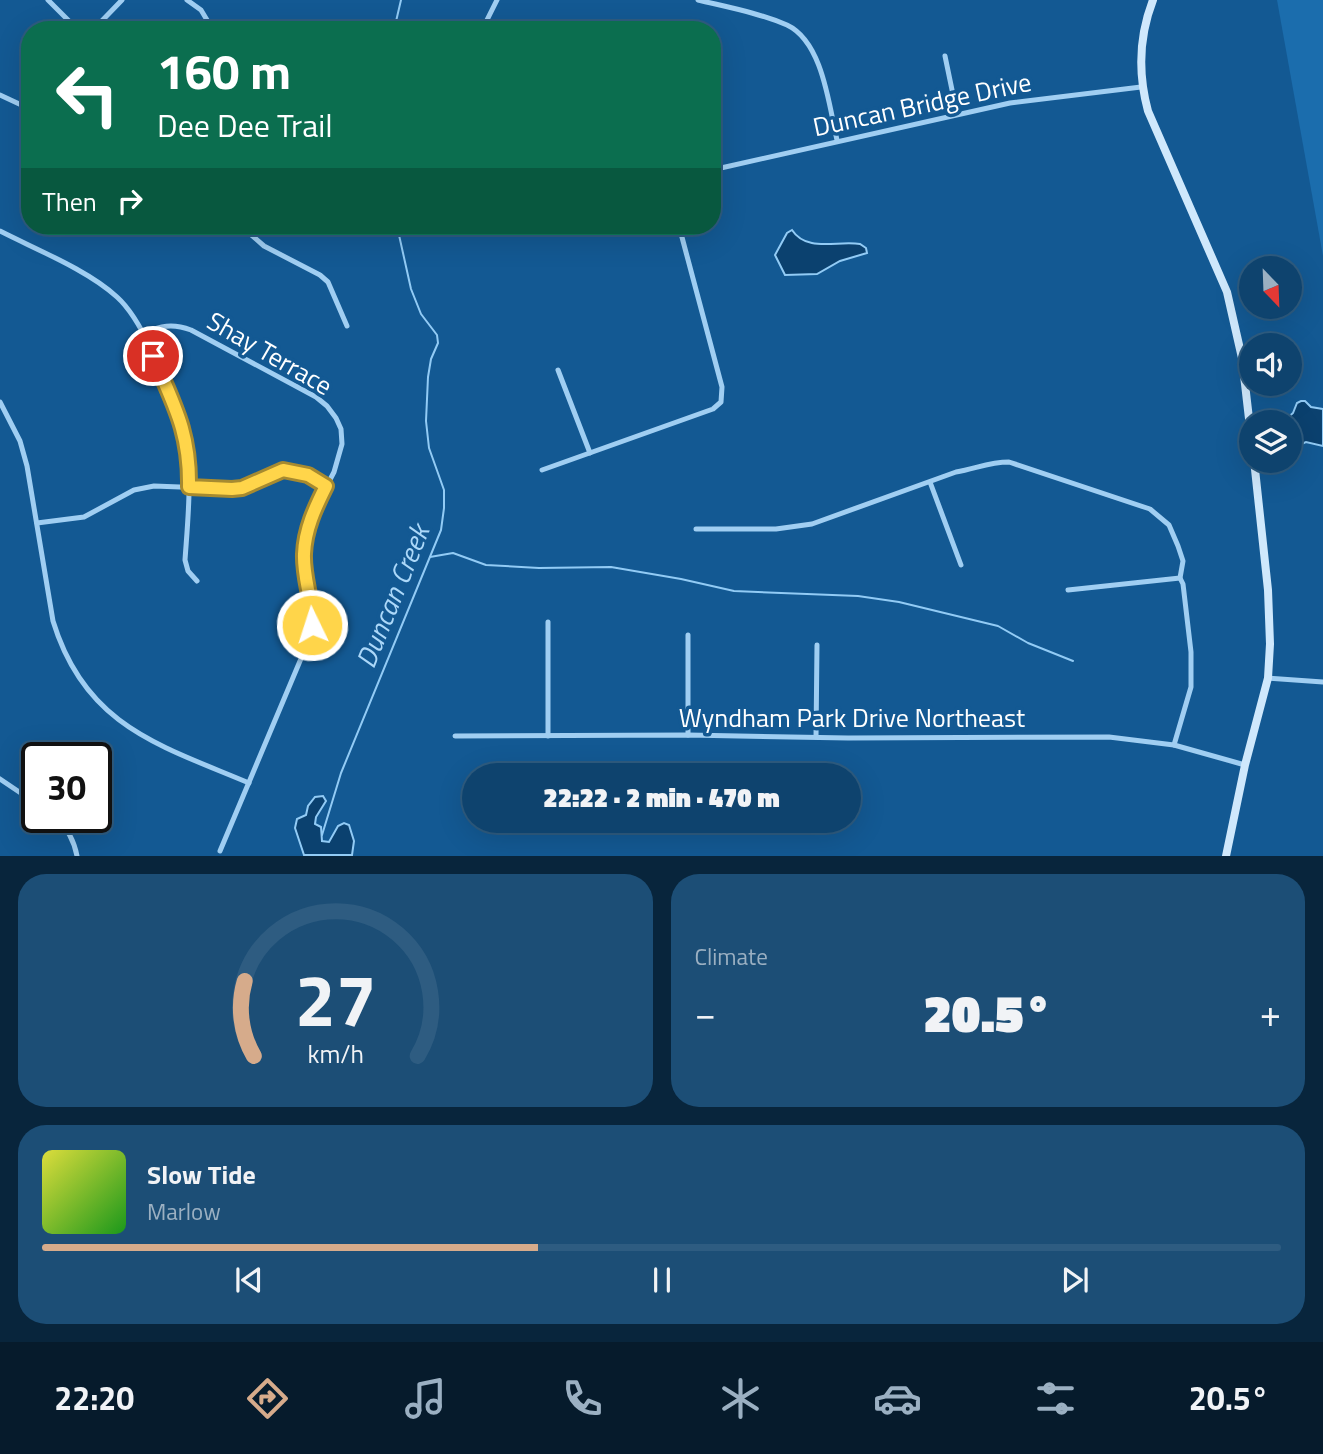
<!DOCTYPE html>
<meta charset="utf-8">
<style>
:root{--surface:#0e436e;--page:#1c4e76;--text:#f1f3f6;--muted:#9bb0c2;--line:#2e5c81;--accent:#d6ab8b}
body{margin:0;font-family:"Titillium Web",sans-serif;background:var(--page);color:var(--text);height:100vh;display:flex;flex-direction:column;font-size:26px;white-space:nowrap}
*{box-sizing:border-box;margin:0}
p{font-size:23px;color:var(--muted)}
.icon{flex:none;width:38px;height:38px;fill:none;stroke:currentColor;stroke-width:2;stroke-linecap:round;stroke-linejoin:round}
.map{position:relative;height:856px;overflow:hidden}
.sheet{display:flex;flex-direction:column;gap:18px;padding:18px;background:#08253c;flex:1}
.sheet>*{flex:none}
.banner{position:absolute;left:21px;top:21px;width:700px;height:214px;border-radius:28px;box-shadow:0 7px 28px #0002,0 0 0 2px var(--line);background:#0b6e4f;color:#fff;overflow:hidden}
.needle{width:46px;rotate:157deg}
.fabs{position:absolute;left:1239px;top:256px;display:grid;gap:14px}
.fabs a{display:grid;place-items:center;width:63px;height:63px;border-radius:50%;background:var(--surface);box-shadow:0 7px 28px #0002,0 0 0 2px var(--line);font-size:35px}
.speed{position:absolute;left:21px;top:742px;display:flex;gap:14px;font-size:35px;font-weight:700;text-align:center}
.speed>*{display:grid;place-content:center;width:91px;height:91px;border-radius:50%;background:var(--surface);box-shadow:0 7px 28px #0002,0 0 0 2px var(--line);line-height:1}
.speed .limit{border:4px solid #111;border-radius:10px;background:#fff;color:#111}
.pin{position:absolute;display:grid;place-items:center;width:60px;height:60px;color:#fff;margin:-30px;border:4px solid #fff;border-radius:50%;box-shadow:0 2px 7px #0007}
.me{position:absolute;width:77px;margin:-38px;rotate:356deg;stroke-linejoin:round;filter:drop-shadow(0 0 5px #0008)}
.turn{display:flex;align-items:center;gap:24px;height:147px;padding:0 21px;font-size:32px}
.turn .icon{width:91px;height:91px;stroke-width:2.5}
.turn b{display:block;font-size:49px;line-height:60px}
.then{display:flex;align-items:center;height:66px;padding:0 21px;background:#0003;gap:14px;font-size:26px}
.big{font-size:52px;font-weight:800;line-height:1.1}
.sheet .widget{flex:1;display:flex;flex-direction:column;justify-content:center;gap:10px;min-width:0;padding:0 24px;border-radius:28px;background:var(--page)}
.sheet .dial{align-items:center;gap:0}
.dial svg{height:182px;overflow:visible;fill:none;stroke:var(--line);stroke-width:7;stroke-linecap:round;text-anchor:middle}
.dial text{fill:var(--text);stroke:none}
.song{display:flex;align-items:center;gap:21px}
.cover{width:84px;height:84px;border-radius:10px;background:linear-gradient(135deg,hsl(60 70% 55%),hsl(120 70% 35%))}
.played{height:7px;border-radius:4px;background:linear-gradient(90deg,var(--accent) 40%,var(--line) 40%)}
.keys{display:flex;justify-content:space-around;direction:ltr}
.heat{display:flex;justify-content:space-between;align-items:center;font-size:38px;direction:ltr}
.sheet .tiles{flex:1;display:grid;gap:18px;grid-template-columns:1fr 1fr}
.widget:last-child{grid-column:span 2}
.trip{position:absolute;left:462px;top:763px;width:399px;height:70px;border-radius:35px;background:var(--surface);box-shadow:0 7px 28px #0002,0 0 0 2px var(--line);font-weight:800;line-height:70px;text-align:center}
.menu{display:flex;height:112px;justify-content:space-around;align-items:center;background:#061b2c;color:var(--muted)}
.menu .icon{width:49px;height:49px}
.menu .selected{color:var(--accent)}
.menu b{font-size:32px;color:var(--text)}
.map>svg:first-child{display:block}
</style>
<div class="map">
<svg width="1323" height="856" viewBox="0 0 1323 856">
<rect width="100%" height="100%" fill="#135993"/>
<path fill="#1b6dad" d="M1277,0H1323V256Z"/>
<g fill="#0b416f" stroke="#92cbf5" stroke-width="2">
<path d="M792,230C807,253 838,240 860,244L866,248L867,253L840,261L817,274L785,275L775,255L787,233Z"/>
<path d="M1301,401H1305L1311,407L1323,409V446L1306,442L1290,449V422H1283L1293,413L1297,403Z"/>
<path d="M323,796L326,801L316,817L315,824L321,827L322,841L329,842L338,826L344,823L349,825L354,841L352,855H304L295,828L297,819L306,815L308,806L315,797Z"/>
</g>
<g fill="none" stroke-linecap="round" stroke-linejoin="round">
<g stroke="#92cbf5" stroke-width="2">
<path d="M394,30L401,0"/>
<path d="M430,557L453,553L486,565L539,568L611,567L681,579L734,591L858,596L899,602L998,626L1028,643L1073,661"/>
<path d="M322,835L341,773L441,530L444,508V490L429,448L426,421L428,377L431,359L438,343L437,335L421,314L411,289L397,226"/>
</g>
<g stroke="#a0cef2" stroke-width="5">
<path d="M48,0L78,30"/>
<path d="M187,0L201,10L213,30"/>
<path d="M698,0C727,7 759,13 787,25C823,42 829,106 837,140"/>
<path d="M93,30L122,0"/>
<path d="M482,30L497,0"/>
<path d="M945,56L957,114"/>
<path d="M0,95L30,109"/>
<path d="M712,170L1010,103L1141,87"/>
<path d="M241,226L264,246L320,275L328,282L347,326"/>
<path d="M0,231C35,249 88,270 117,297C146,323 169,392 184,430C193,473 188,517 185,560L188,571L197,581"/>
<path d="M142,333C161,326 172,323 191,330L316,397L327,406L336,418L341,429L342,444L334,472L312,514L306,540L304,556L312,609L308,642L220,851"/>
<path d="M558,370L590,453"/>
<path d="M0,402L20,441L27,466L53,621C85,726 159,745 249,783"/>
<path d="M542,470L713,409L721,402L722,387L679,226"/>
<path d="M930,482L961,565"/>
<path d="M37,523L84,517L134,490L154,486L232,489C279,482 273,454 326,486"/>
<path d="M696,529H776L812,524L956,472C975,469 989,462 1009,462L1150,509L1169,525L1178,546L1183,561L1180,578L1183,584L1191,652V687L1174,745"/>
<path d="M1068,590L1180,578"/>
<path d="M1268,678L1323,682"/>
<path d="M688,735V635"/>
<path d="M455,736L688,735L848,738L1109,737L1174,745L1245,765"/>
<path d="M548,736V622"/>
<path d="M816,737L817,645"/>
<path d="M0,779L37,804"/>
<path d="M57,817C67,829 74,840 77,856"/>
</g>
<g stroke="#cfe8fc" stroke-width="8">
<path d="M1153,0C1139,36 1138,74 1148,111L1227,292L1242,358L1251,436"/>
<path d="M1226,856L1245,765L1268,678L1270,644L1268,590L1254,460"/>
</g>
</g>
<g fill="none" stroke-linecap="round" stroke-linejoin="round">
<defs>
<path id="route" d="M153,356C174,405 190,432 189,487L232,489L242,488L283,470L308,475L326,486C315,508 305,529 304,554C303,578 313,601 312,625"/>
</defs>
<use href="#route" stroke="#a68a30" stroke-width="18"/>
<use href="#route" stroke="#ffd54a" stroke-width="12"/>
</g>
<g text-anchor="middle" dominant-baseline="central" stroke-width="7" stroke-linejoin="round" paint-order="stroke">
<g font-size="26" fill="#fff" stroke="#135993">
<text transform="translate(922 104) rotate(-12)">Duncan Bridge Drive</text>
<text transform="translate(270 353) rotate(30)">Shay Terrace</text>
<text x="852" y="717">Wyndham Park Drive Northeast</text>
</g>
<g font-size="28" font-style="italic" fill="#acd8f9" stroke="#135993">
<text transform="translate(392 596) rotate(-68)">Duncan Creek</text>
</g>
</g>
</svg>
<div class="fabs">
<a><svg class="needle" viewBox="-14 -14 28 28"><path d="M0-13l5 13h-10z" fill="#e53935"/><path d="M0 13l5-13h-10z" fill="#9bb0c2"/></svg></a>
<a><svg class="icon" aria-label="sound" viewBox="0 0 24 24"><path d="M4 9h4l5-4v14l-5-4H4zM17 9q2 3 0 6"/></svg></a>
<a><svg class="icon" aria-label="layers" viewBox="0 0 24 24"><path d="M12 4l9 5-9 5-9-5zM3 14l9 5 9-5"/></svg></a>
</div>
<div class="speed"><div class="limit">30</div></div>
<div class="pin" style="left:153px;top:356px;background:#d93025"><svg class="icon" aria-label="arrive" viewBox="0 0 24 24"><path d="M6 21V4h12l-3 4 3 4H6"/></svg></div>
<svg class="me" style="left:312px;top:625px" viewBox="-20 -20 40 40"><circle r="17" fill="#ffd54a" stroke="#fff" stroke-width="3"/><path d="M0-11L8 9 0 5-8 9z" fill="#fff"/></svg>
<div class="trip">22:22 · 2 min · 470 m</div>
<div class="banner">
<div class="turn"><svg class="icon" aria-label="left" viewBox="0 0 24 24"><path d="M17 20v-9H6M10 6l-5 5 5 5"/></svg><div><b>160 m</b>Dee Dee Trail</div></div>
<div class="then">Then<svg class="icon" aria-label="right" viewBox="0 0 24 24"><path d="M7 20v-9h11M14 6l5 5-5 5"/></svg></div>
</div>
</div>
<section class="sheet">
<div class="tiles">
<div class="widget dial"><svg viewBox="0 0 100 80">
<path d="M14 69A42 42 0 1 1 86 69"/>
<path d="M14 69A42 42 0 0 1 10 36" stroke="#d6ab8b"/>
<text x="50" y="56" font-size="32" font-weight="700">27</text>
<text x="50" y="72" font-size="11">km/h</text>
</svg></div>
<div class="widget"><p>Climate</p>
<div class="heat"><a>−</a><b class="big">20.5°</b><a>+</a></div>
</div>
<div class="widget">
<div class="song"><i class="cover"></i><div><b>Slow Tide</b><p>Marlow</p></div></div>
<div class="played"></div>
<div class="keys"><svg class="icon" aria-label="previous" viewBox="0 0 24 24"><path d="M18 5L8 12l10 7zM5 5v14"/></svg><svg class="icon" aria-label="pause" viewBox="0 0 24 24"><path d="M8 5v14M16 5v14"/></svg><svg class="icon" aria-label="next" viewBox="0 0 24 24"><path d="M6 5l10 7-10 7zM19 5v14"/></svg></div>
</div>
</div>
</section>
<nav class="menu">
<b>22:20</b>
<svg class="icon selected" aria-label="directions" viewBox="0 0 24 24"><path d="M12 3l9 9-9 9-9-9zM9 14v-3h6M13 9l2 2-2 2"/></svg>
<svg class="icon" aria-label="music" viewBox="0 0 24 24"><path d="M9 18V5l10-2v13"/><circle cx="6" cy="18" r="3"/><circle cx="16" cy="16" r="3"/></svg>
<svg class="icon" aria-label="phone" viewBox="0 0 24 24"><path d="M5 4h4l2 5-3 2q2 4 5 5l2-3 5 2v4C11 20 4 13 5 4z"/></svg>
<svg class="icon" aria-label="climate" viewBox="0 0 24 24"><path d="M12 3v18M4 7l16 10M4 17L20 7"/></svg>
<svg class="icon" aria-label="car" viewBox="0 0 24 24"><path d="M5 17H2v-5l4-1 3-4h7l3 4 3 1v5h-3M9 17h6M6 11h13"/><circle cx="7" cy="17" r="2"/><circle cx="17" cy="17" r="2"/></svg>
<svg class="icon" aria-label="filters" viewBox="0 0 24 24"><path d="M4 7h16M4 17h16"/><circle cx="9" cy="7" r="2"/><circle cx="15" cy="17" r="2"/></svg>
<b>20.5°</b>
</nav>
